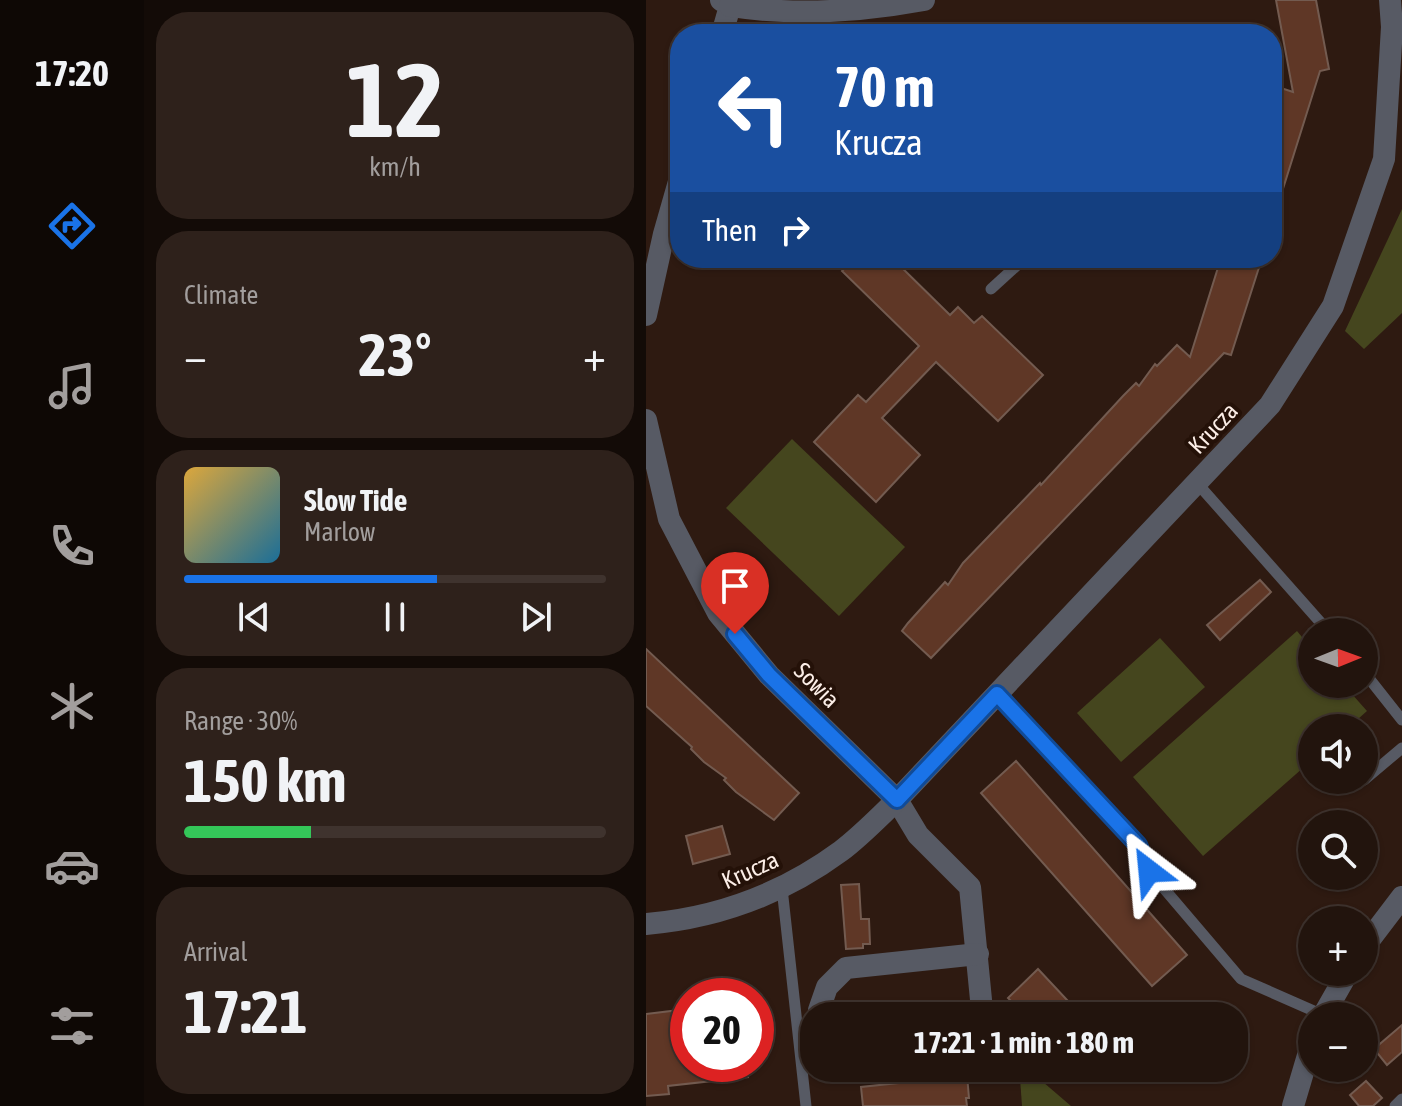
<!DOCTYPE html>
<meta charset="utf-8">
<style>
:root{--surface:#22140d;--page:#2e211b;--text:#f1f3f6;--muted:#a29e9d;--line:#3f332e;--accent:#1a73e8}
body{margin:0;font-family:"Asap Condensed",sans-serif;background:var(--page);color:var(--text);height:100vh;display:flex;flex-direction:column;font-size:30px;white-space:nowrap}
*{box-sizing:border-box;margin:0}
p{font-size:26px;color:var(--muted)}
.icon{flex:none;width:44px;height:44px;fill:none;stroke:currentColor;stroke-width:2;stroke-linecap:round;stroke-linejoin:round}
.map{position:relative;flex:1;overflow:hidden}
.sheet{display:flex;flex-direction:column;gap:12px;padding:12px;background:#130b07;width:502px}
.sheet>*{flex:none}
.top-card{position:absolute;left:24px;top:24px;width:612px;height:244px;border-radius:32px;box-shadow:0 2px 6px #0004,0 0 0 2px var(--line);background:#1a4fa0;color:#fff;overflow:hidden}
.needle{width:52px;rotate:89deg}
.controls{position:absolute;left:652px;top:618px;display:grid;gap:16px}
.controls a{display:grid;place-items:center;width:80px;height:80px;border-radius:50%;background:var(--surface);box-shadow:0 2px 6px #0004,0 0 0 2px var(--line);font-size:40px}
.speed{position:absolute;left:24px;top:978px;display:flex;gap:16px;font-size:40px;font-weight:700;text-align:center}
.speed>*{display:grid;place-content:center;width:104px;height:104px;border-radius:50%;background:var(--surface);box-shadow:0 2px 6px #0004,0 0 0 2px var(--line);line-height:1}
.speed .limit{border:12px solid #d22;background:#fff;color:#111}
.pin{position:absolute;display:grid;place-items:center;width:68px;height:68px;color:#fff;margin:-82px -34px;border-radius:50% 50% 50% 0;rotate:-45deg;box-shadow:0 0 8px #0007}
.pin .icon{rotate:45deg}
.me{position:absolute;width:88px;margin:-44px;rotate:331deg;stroke-linejoin:round;filter:drop-shadow(0 0 6px #0008)}
.turn{display:flex;align-items:center;gap:28px;height:168px;padding:0 32px;font-size:36px}
.turn .icon{width:104px;height:104px;stroke-width:2.5}
.turn b{display:block;font-size:56px;line-height:68px}
.then{display:flex;align-items:center;height:76px;padding:0 32px;background:#0003;gap:16px;font-size:30px}
.big{font-size:60px;font-weight:700;line-height:1.1}
.sheet .tile{flex:1;display:flex;flex-direction:column;justify-content:center;gap:12px;min-width:0;padding:0 28px;border-radius:32px;background:var(--page)}
.sheet .dial{align-items:center;gap:0}
.dial b{font-size:104px;line-height:1}
.song{display:flex;align-items:center;gap:24px}
.cover{width:96px;height:96px;border-radius:12px;background:linear-gradient(135deg,hsl(40 70% 55%),hsl(200 70% 35%))}
.played{height:8px;border-radius:4px;background:linear-gradient(90deg,var(--accent) 60%,var(--line) 60%)}
.keys{display:flex;justify-content:space-around;direction:ltr}
.heat{display:flex;justify-content:space-between;align-items:center;font-size:44px;direction:ltr}
.charge{height:12px;border-radius:6px;background:linear-gradient(90deg,#34c759 30%,var(--line) 0)}
.trip{position:absolute;left:154px;top:1002px;width:448px;height:80px;border-radius:32px;background:var(--surface);box-shadow:0 2px 6px #0004,0 0 0 2px var(--line);font-weight:700;line-height:80px;text-align:center}
main{display:flex;flex:1;min-height:0}
.menu{display:flex;flex-direction:column;width:144px;justify-content:space-around;align-items:center;background:#0e0805;color:var(--muted)}
.menu .icon{width:56px;height:56px}
.menu .active{color:var(--accent)}
.menu b{font-size:36px;color:var(--text)}
.map>svg:first-child{display:block}
</style>
<main>
<nav class="menu">
<b>17:20</b>
<svg class="icon active" aria-label="directions" viewBox="0 0 24 24"><path d="M12 3l9 9-9 9-9-9zM9 14v-3h6M13 9l2 2-2 2"/></svg>
<svg class="icon" aria-label="music" viewBox="0 0 24 24"><path d="M9 18V5l10-2v13"/><circle cx="6" cy="18" r="3"/><circle cx="16" cy="16" r="3"/></svg>
<svg class="icon" aria-label="phone" viewBox="0 0 24 24"><path d="M5 4h4l2 5-3 2q2 4 5 5l2-3 5 2v4C11 20 4 13 5 4z"/></svg>
<svg class="icon" aria-label="climate" viewBox="0 0 24 24"><path d="M12 3v18M4 7l16 10M4 17L20 7"/></svg>
<svg class="icon" aria-label="car" viewBox="0 0 24 24"><path d="M5 17H2v-5l4-1 3-4h7l3 4 3 1v5h-3M9 17h6M6 11h13"/><circle cx="7" cy="17" r="2"/><circle cx="17" cy="17" r="2"/></svg>
<svg class="icon" aria-label="filters" viewBox="0 0 24 24"><path d="M4 7h16M4 17h16"/><circle cx="9" cy="7" r="2"/><circle cx="15" cy="17" r="2"/></svg>
</nav>
<section class="sheet">
<div class="tile dial"><b>12</b><p>km/h</p></div>
<div class="tile"><p>Climate</p>
<div class="heat"><a>−</a><b class="big">23°</b><a>+</a></div>
</div>
<div class="tile">
<div class="song"><i class="cover"></i><div><b>Slow Tide</b><p>Marlow</p></div></div>
<div class="played"></div>
<div class="keys"><svg class="icon" aria-label="previous" viewBox="0 0 24 24"><path d="M18 5L8 12l10 7zM5 5v14"/></svg><svg class="icon" aria-label="pause" viewBox="0 0 24 24"><path d="M8 5v14M16 5v14"/></svg><svg class="icon" aria-label="next" viewBox="0 0 24 24"><path d="M6 5l10 7-10 7zM19 5v14"/></svg></div>
</div>
<div class="tile"><p>Range · 30%</p><b class="big">150 km</b><div class="charge"></div></div>
<div class="tile"><p>Arrival</p><b class="big">17:21</b></div>
</section>
<div class="map">
<svg width="756" height="1106" viewBox="0 0 756 1106">
<rect width="100%" height="100%" fill="#2e1a11"/>
<g fill="#45461e">
<path d="M756,209V313L718,349L699,331Z"/>
<path d="M146,439L259,547L193,616L80,508Z"/>
<path d="M651,631L666,649V684H697L721,711L702,728H666V760L557,856L487,777Z"/>
<path d="M514,638L559,687L475,762L431,713Z"/>
<path d="M374,1078L397,1082L425,1106H376Z"/>
</g>
<g fill="#5f3726" stroke="#735b50" stroke-width="2">
<path d="M630,0H670L683,69L674,71L630,211L626,210V96L629,86L647,92Z"/>
<path d="M209,258H246L304,315L312,307L328,323L336,316L397,375L352,421L290,362L236,418L274,455L230,502L168,442L212,395L220,402L273,346L196,271Z"/>
<path d="M575,258H616L585,355L578,353L285,658L256,631L262,623L299,582L302,585L317,563L394,483L395,485L477,396L490,383L493,386L509,364L511,366L531,345L544,357Z"/>
<path d="M614,580L625,592L574,640L561,625Z"/>
<path d="M0,649L153,793L128,820L90,792L78,780L80,778L58,762L45,749L46,747L0,706Z"/>
<path d="M370,761L541,955L506,986L335,793Z"/>
<path d="M76,826L84,854L47,864L40,836Z"/>
<path d="M213,884L215,919H223L224,944H217V948L200,949L195,885Z"/>
<path d="M392,969L436,1016H380L362,998Z"/>
<path d="M42,1009V1064H101L102,1077L22,1086L23,1094L0,1096V1014Z"/>
<path d="M756,1025V1052L741,1065L728,1049Z"/>
<path d="M297,1072V1077L321,1075L323,1098H320L321,1106H217L215,1087L271,1081L270,1075Z"/>
<path d="M720,1081L736,1098L727,1106H713L704,1095Z"/>
</g>
<g fill="none" stroke-linecap="round" stroke-linejoin="round">
<g stroke="#575a64" stroke-width="11">
<path d="M345,289L379,258"/>
<path d="M551,483L683,632"/>
<path d="M718,672L756,720"/>
<path d="M351,694L492,845L503,871L595,979L677,1015"/>
<path d="M718,780L756,748"/>
<path d="M136,888L160,1106"/>
<path d="M749,1106L756,1099"/>
</g>
<g stroke="#575a64" stroke-width="22">
<path d="M75,0L84,6L76,34"/>
<path d="M84,6C149,16 213,12 278,0"/>
<path d="M0,315L18,234L34,178"/>
<path d="M0,420L23,519L72,613L123,675L251,800L272,835L324,887L336,1010L335,1016"/>
<path d="M0,924C71,918 138,893 195,851C215,836 233,817 251,800L624,405L687,306L738,159L746,27L744,0"/>
<path d="M718,947L756,897"/>
<path d="M174,1016L173,1010L181,987L200,968L332,954"/>
<path d="M677,1016L702,972"/>
<path d="M647,1106L666,1042"/>
</g>
</g>
<g fill="none" stroke-linecap="round" stroke-linejoin="round">
<defs>
<path id="route" d="M89,634L123,675L251,800L351,694L492,845L503,871"/>
</defs>
<use href="#route" stroke="#114b97" stroke-width="20"/>
<use href="#route" stroke="#1a73e8" stroke-width="14"/>
</g>
<g text-anchor="middle" dominant-baseline="central" stroke-width="8" stroke-linejoin="round" paint-order="stroke">
<g font-size="24" fill="#fceee7" stroke="#241108">
<text transform="translate(567 428) rotate(-47)">Krucza</text>
<text transform="translate(171 685) rotate(45)">Sowia</text>
<text transform="translate(104 870) rotate(-24)">Krucza</text>
</g>
</g>
</svg>
<div class="controls">
<a><svg class="needle" viewBox="-14 -14 28 28"><path d="M0-13l5 13h-10z" fill="#e53935"/><path d="M0 13l5-13h-10z" fill="#a29e9d"/></svg></a>
<a><svg class="icon" aria-label="sound" viewBox="0 0 24 24"><path d="M4 9h4l5-4v14l-5-4H4zM17 9q2 3 0 6"/></svg></a>
<a><svg class="icon" aria-label="search" viewBox="0 0 24 24"><circle cx="10" cy="10" r="6"/><path d="M15 15l6 6"/></svg></a>
<a>+</a>
<a>−</a>
</div>
<div class="speed"><div class="limit">20</div></div>
<div class="pin" style="left:89px;top:634px;background:#d93025"><svg class="icon" aria-label="arrive" viewBox="0 0 24 24"><path d="M6 21V4h12l-3 4 3 4H6"/></svg></div>
<svg class="me" style="left:503px;top:871px" viewBox="-20 -20 40 40"><path d="M0-17L14 15 0 8-14 15z" fill="#1a73e8" stroke="#fff" stroke-width="4"/></svg>
<div class="trip">17:21 · 1 min · 180 m</div>
<div class="top-card">
<div class="turn"><svg class="icon" aria-label="left" viewBox="0 0 24 24"><path d="M17 20v-9H6M10 6l-5 5 5 5"/></svg><div><b>70 m</b>Krucza</div></div>
<div class="then">Then<svg class="icon" aria-label="right" viewBox="0 0 24 24"><path d="M7 20v-9h11M14 6l5 5-5 5"/></svg></div>
</div>
</div>
</main>
